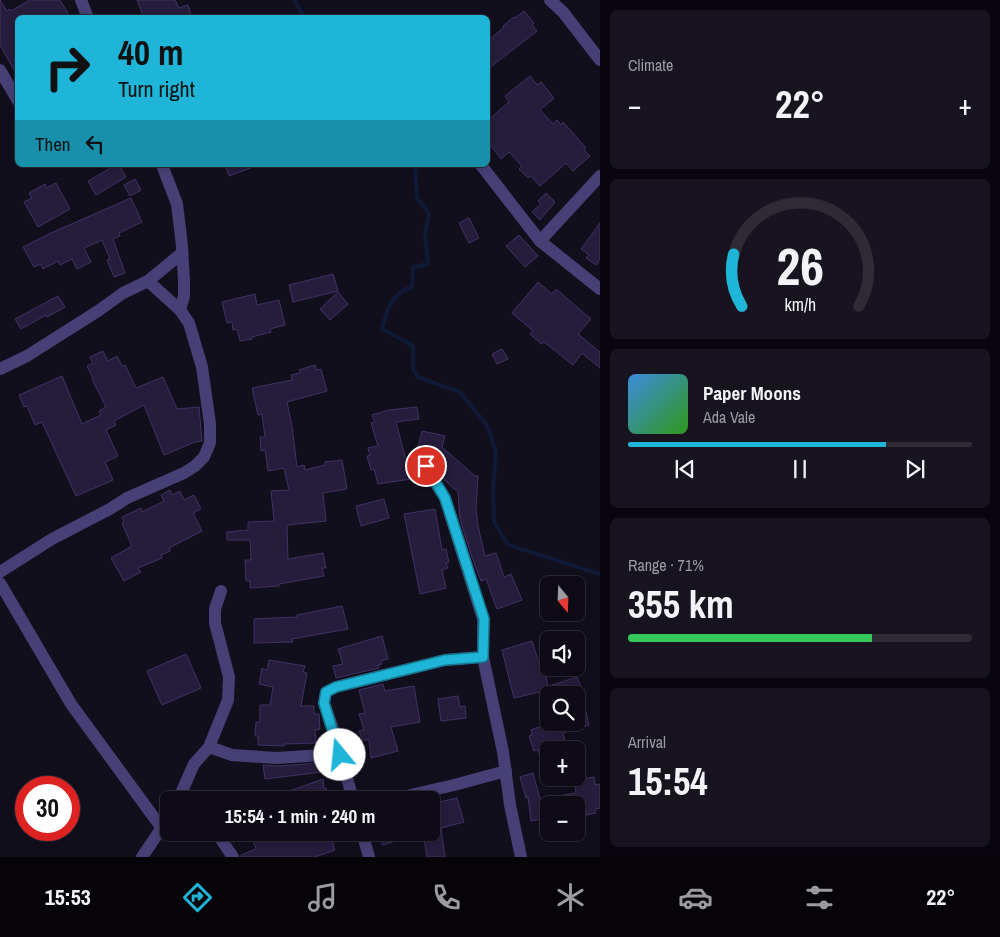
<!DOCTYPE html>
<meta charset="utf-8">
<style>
:root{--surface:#0e0b16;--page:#17141f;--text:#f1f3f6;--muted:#9b9ba1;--line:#2e2b35;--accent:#1eb5d8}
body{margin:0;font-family:"Archivo Narrow",sans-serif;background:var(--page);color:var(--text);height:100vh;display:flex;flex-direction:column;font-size:19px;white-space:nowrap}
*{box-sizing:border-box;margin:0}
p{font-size:16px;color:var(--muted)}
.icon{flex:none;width:28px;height:28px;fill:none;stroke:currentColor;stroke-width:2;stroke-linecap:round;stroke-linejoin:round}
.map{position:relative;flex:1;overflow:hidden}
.details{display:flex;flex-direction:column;gap:10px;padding:10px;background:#08060c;width:400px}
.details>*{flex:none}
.banner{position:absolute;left:15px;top:15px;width:475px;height:152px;border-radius:8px;box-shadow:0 2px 8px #0003,0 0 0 1px var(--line);background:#1eb5d8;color:#111;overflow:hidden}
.needle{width:32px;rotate:161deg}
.fabs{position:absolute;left:540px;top:576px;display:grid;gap:10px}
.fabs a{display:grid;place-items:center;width:45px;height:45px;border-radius:8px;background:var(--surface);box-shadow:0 2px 8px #0003,0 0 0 1px var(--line);font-size:25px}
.speed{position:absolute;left:15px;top:776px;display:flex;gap:10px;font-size:25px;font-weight:700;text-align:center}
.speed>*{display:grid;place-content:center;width:65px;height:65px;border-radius:50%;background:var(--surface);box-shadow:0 2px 8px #0003,0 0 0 1px var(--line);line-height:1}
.speed .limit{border:8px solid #d22;background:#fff;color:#111}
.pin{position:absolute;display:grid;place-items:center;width:42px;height:42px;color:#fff;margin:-21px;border:2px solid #fff;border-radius:50%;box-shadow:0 1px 5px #0007}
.me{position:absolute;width:55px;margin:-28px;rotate:343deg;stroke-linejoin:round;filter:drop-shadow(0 0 4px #0008)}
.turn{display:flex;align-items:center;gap:18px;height:105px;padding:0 20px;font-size:22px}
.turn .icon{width:65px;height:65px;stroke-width:2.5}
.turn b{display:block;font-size:35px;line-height:42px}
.then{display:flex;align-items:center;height:48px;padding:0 20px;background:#0003;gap:10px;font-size:19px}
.big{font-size:38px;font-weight:700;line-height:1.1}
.details .widget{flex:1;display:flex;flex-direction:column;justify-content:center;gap:8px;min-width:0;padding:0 18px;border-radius:8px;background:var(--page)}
.details .dial{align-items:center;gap:0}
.dial svg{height:130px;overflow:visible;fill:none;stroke:var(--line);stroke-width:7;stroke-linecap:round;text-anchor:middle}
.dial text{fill:var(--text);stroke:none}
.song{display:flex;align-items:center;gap:15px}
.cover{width:60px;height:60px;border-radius:8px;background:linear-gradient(135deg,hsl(210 70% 55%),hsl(110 70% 35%))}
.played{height:5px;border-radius:2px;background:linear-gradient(90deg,var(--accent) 75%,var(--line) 75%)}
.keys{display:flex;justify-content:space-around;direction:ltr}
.heat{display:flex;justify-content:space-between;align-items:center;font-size:28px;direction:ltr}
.charge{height:8px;border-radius:4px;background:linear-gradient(90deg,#34c759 71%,var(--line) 0)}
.trip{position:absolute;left:160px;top:791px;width:280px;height:50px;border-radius:8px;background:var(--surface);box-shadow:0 2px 8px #0003,0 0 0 1px var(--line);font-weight:700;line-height:50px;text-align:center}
.menu{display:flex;height:80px;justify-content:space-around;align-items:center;background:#060409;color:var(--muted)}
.menu .icon{width:35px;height:35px}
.menu .current{color:var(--accent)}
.menu b{font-size:22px;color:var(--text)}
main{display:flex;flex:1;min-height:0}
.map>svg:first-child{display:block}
</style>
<main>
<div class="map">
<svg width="600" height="857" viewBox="0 0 600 857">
<rect width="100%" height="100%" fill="#120f1d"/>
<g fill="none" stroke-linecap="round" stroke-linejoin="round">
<g stroke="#0f1a36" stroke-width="4">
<path d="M294,0L305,18"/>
<path d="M415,165L417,198L429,213L425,235L428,264L413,267L412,287C392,291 386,312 382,329L413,346V369L418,377L460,392L487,425L496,452L493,489L494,522L508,545L600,574"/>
</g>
</g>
<g fill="#261d3c" stroke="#413265">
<path d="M0,0L7,11L10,9L11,11L30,0H60L68,13L60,18H18V77L0,45Z"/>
<path d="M137,0H175L179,8L188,5L192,18H144Z"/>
<path d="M524,11L534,23L532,25L537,31L488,69V41L504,27L503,26L514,17L515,18Z"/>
<path d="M530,76L537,85L541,82L554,98L540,110L553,124L557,120L561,125L563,122L586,148L584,150L590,156L573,171L566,163L540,186L531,176L528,178L519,169L522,166L509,152L501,159L488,142V120L509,102L505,96Z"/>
<path d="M116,165H119L126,177L96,195L88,181Z"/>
<path d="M225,165H256V166L229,176Z"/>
<path d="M135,179L141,190L130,196L124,185Z"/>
<path d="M56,183L70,209L38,227L24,202L32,198L29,193L45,184L46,188Z"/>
<path d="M546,193L555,202L540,220L532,212L541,204L538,201Z"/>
<path d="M131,198L142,222L119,233L120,236L113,239L125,273L114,277L107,260L110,259L102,240L84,248L91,262L77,269L72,259L60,265L58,261L43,269L41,264L34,267L23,247L51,233Z"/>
<path d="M469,218L479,238L469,243L459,223Z"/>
<path d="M600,223V259L596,265L586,258L589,255L581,249Z"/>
<path d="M519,235L538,256L525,267L506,246Z"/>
<path d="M333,274L338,291L293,302L289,285Z"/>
<path d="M538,282L552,294L556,289L591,319L578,334L600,352V368L582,353L573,365L544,342L541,344L530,334L533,331L512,313Z"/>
<path d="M338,292L348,304L330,320L320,309Z"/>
<path d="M255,294L257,305L279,300L285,325L270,329L271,332L252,337V339L240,341L237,329L233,330L232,322L227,323L222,302Z"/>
<path d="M58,296L65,307L47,317L46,315L21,329L15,319Z"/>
<path d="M502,349L508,359L497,364L492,354Z"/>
<path d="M103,351L108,361L117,356L122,366L125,365L136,388L163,377L177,409L199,407L202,441L195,442L164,455L144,405L114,421L116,425L106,430L118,456L105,462L113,480L76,496L42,422L35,425L27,406L24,407L19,395L62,376L82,424L101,415L99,411L106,407L92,379L93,378L87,366L93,363L90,357Z"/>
<path d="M315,365L316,370L321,369L327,391L287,402L292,426L297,467L304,465L305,470L325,465V462L342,460L347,489L323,493L326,521L287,525L288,559L323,553L326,568H322L324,576L279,584V586L250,588V581H246L245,560H251L250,540H227V532L248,530V522L274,521L271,491L289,490L284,468L268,471L265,450L261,451L260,437H265L262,414L258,415L252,388L292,380L291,375L300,373L299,370Z"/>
<path d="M417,407L419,419L396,422L411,479L378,484L374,469L371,470L367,456L370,455L368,448L378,446L371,423L375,422L372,415L389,410Z"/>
<path d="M422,431L445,436L442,447L475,476H478L476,509L478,526L485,556L496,553L504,577L511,574L522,600L497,609L486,579L481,581L472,557L460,519L458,492L442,478L440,475L442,473L436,468L442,462L422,457L415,459Z"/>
<path d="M170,490L172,495L180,491L184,500L194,495L201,509L193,513L202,531L169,548L170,551L161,555L162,558L138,568L141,572L124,581L111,558L132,546L122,523L124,521L122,517L141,508L142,512L164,501L161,495Z"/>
<path d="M384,499L389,518L361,526L356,506Z"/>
<path d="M435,509L442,550L446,549L449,562L446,563L448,568L442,570L446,588L420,594L404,514Z"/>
<path d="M342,606L348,629L292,639L293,642L254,643V619L297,617V615Z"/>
<path d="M382,636L388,659L381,661L382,664L378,665L379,668L336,678L333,666L343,664L338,649Z"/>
<path d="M532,641L541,669H544L549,690L514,698L502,650Z"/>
<path d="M186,654L201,688L162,705L147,671Z"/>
<path d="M269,660L305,666L303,672L307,673L301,706H314V714H319L320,729L315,730L316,743L284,744V746L258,745V736H255L256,722H260V705H270L273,687L259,684L262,668L267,670Z"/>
<path d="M577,677L582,689L572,692L574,695H556L552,685Z"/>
<path d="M383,684L385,691L414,686L420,722L391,727L398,751L371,758L369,740H362L359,731L364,730L359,714L365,713L359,690Z"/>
<path d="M458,696L460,707L465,706L466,718L441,721L438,699Z"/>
<path d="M586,712L589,725L563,733L565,741L557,744L559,750H549V753L540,756L538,750L534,751L529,736L532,735L531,730L552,722H576V715Z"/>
<path d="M321,763L322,772L265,779L263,765L277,766Z"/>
<path d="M533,773L540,799L576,793L575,786L583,784L582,779L594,777L595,785L600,784V808L595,809L596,813L586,815V811L580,812L578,805H549V818L531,821L528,797L526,798L520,777Z"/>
<path d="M323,779L324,789L326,788L329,800H267V799Z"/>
<path d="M457,798L464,822L441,828L445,857H427L423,832H431V804Z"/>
<path d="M250,832H329L335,850L315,857H241V855L256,849Z"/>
<path d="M379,832H415V835L383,845Z"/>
</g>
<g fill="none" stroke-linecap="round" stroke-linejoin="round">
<g stroke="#474076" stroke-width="12">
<path d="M81,0L88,18"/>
<path d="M550,0L563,12L600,60"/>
<path d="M0,70L18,101"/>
<path d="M162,165L177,204L182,246L184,281V296L180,310"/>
<path d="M481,165L540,241L600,289"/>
<path d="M540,241L600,176"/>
<path d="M0,369L27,356L98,311L123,293L148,281L182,253"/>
<path d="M425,466L445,498L483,619V657L503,752L510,805L521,857"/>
<path d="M0,572L52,539L110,509L127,498L184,473L195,466L204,457L210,443V424L202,367L189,323L180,310L148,281"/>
<path d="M0,583L71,704L161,827"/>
<path d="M209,747L232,755L276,758L323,755L344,769"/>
<path d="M178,800L194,764L209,747L228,700L229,677L215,623V609L221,591"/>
<path d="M353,800L337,741L324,703L326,692L336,687L445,660L483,657"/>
<path d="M389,800L454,785L506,771"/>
<path d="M216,832L233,857"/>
<path d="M362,832L369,857"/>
<path d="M142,857L169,817"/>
</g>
</g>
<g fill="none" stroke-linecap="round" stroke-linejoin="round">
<defs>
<path id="route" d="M340,755L324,703L326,692L336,687L445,660L483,657L484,619L445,498L426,466"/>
</defs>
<use href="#route" stroke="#14768c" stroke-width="12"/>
<use href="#route" stroke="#1eb5d8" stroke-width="9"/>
</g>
</svg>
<div class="fabs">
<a><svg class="needle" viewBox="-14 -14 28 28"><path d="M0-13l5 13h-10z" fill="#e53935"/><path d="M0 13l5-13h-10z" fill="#9b9ba1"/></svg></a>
<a><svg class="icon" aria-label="sound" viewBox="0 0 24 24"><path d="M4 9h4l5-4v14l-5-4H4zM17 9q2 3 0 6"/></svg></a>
<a><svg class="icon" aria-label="search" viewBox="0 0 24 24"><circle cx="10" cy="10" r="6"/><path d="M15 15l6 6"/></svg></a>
<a>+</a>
<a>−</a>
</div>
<div class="speed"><div class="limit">30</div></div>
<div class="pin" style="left:426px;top:466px;background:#d93025"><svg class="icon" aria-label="arrive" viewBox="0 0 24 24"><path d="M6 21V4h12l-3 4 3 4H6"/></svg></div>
<svg class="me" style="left:340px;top:755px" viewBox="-20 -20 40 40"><circle r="19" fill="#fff"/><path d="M0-13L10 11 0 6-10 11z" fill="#1eb5d8"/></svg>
<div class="trip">15:54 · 1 min · 240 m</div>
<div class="banner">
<div class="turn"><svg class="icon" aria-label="right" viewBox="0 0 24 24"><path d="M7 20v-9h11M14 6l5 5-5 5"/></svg><div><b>40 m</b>Turn right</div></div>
<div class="then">Then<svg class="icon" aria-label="left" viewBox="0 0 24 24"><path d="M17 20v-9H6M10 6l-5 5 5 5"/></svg></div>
</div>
</div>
<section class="details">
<div class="widget"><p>Climate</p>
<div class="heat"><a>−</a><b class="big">22°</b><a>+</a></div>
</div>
<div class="widget dial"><svg viewBox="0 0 100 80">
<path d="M14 69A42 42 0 1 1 86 69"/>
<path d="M14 69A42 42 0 0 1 9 37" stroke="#1eb5d8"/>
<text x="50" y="56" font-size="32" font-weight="700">26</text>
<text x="50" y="72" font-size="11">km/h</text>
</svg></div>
<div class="widget">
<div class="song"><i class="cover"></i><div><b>Paper Moons</b><p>Ada Vale</p></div></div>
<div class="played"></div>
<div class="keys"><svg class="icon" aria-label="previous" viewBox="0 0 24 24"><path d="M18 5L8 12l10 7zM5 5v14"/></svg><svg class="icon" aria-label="pause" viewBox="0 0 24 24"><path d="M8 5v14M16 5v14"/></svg><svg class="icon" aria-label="next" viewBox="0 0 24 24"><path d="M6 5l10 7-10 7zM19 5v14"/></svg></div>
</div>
<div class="widget"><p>Range · 71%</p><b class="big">355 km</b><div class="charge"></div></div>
<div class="widget"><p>Arrival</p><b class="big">15:54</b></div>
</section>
</main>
<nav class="menu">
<b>15:53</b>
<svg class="icon current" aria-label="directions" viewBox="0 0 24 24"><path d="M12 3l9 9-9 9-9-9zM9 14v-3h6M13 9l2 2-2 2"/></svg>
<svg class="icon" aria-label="music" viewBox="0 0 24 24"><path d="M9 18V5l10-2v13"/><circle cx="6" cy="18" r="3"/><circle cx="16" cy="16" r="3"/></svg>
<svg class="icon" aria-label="phone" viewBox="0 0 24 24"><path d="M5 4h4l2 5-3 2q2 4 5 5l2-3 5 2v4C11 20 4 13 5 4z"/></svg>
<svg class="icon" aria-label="climate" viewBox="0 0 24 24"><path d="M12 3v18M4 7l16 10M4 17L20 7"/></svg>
<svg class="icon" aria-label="car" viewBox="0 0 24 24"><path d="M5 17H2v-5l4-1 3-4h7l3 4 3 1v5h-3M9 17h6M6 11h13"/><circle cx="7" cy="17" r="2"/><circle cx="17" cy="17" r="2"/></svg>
<svg class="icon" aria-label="filters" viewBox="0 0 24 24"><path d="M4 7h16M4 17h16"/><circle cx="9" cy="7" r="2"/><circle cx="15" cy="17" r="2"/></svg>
<b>22°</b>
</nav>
